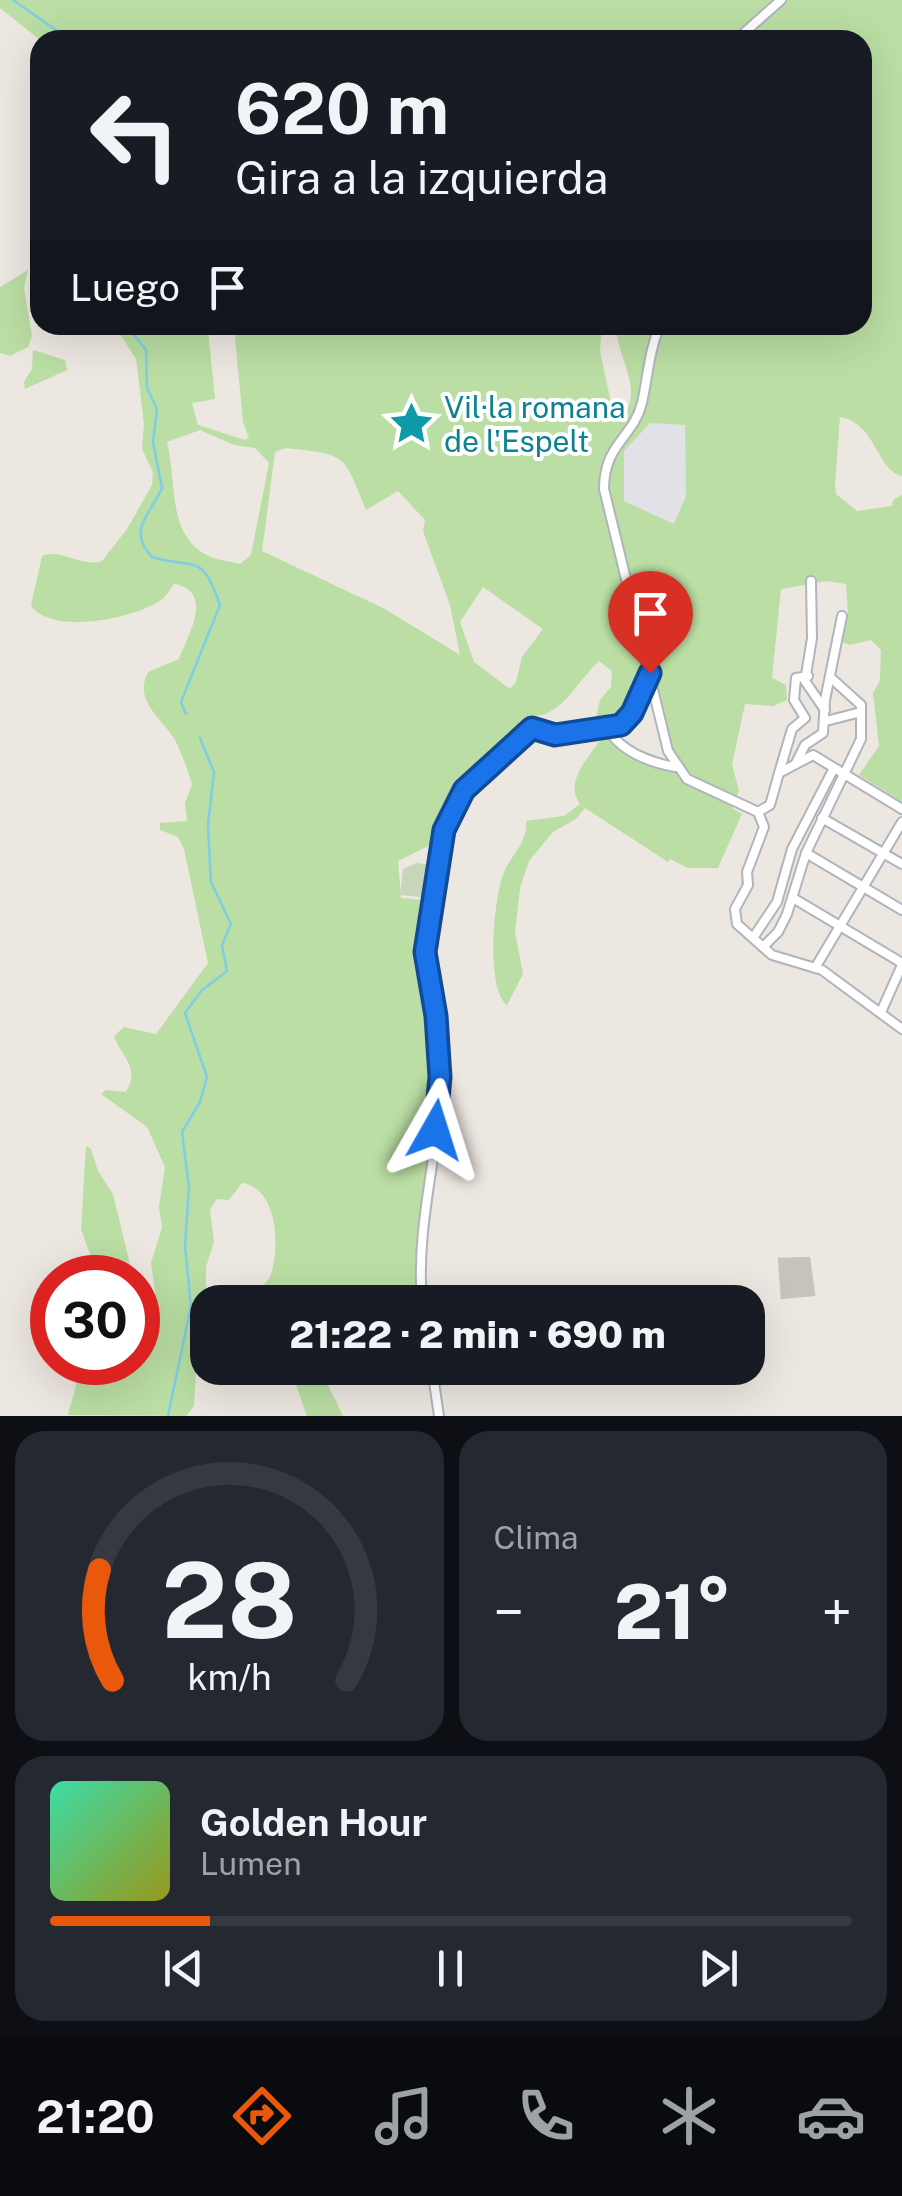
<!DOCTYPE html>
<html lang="es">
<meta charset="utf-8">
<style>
:root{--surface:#171b24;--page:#242831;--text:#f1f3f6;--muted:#9ea1a6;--line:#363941;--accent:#ea580c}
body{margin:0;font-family:"Public Sans",sans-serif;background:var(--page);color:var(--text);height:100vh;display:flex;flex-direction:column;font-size:38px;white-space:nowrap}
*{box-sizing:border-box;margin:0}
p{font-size:32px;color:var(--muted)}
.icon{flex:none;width:55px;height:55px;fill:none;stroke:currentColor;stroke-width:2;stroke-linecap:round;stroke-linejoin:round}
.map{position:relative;height:1416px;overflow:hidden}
.drawer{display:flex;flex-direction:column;gap:15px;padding:15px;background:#0d0f14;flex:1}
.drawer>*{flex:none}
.top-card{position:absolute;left:30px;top:30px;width:842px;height:305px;border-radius:30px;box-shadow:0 10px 40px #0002;background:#171b24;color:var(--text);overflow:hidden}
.speed{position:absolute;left:30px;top:1255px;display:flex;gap:20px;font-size:50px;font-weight:700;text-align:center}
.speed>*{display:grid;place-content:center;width:130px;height:130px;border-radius:50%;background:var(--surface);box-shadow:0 10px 40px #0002;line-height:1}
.speed .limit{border:15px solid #d22;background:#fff;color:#111}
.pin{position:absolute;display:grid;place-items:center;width:85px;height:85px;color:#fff;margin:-102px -42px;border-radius:50% 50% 50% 0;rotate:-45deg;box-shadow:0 0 10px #0007}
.pin .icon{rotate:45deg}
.me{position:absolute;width:110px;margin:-55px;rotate:6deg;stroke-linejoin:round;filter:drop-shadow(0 0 8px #0008)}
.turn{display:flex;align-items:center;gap:35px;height:210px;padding:0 40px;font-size:45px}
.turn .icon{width:130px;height:130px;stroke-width:2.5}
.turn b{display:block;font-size:70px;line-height:85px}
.then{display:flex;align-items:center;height:95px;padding:0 40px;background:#0003;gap:20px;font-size:38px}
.big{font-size:75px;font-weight:800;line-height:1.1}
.drawer .card{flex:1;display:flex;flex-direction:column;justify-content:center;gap:15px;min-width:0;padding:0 35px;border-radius:30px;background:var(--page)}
.drawer .dial{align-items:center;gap:0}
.dial svg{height:260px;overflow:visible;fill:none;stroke:var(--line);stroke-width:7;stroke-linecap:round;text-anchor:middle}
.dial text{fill:var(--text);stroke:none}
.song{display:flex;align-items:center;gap:30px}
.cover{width:120px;height:120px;border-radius:15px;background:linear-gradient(135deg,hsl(160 70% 55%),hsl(60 70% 35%))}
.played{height:10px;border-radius:5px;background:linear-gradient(90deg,var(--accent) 20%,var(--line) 20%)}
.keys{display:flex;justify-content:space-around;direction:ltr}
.heat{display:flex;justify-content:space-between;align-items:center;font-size:55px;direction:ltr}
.drawer .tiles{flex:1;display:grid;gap:15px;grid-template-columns:1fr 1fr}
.card:last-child{grid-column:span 2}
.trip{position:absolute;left:190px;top:1285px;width:575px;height:100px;border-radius:30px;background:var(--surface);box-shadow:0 10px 40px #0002;font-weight:800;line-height:100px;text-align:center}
.tab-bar{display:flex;height:160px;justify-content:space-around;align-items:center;background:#090b0e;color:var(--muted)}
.tab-bar .icon{width:70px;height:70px}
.tab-bar .active{color:var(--accent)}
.tab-bar b{font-size:45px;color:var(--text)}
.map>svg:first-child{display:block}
</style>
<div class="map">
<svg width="902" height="1416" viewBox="0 0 902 1416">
<rect width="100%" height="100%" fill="#ede7e1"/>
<path fill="#e2e1e7" d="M650,423L685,425L686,496L674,525L624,501V451Z"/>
<g fill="#badea3" fill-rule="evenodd">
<path d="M0,0H902V476C877,471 876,423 840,417L835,484L836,494L857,511L892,506L893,500L902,495V802L859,775L879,746L873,693L880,680L881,650L871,640L849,645L843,642L848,613L846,584L827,581L781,589L772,678L786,685L787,700L773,706L745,704L732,765L739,790L732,808L742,814L718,868H688L670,859L668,862L585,808L576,819L553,832L529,861L520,888L515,932L523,974L507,1005C485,988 494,896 504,872C512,854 528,842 526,821L564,816L580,804C563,781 591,755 604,735L563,739L535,732L482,777L455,814L444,846L430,945L444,1093L429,1231L421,1251L426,1302H245C252,1293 267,1285 271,1274C280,1247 278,1188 242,1183L229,1200L217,1199L210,1209L214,1242L206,1267V1327L197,1353L194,1406L186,1416L68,1415L82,1363L138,1362V1294L155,1329L160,1325L151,1263L162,1227L159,1207L165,1167L147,1127L101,1094L106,1090L126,1092C141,1067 121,1057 114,1036L124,1027L156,1034L208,963L184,849L178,837L160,830V823L187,821L185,803L192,785C188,771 182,753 175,740C161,717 133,701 148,672L179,659C188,635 215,591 174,584C169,591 165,598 158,602C130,619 53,635 31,606L42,556C62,548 80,568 102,561L127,529L152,485L153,472L142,449L144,424L136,359L114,325H602L600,351L613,412L623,418C644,385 617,361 616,325H862V40H40L0,8ZM234,327L243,422L249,438L245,440L198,425L192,403L215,399L208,329ZM650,423L685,425L686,496L674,524L624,501V451ZM200,430L234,445L255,448L269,463L251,555L240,564C230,561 219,561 209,556C166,537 177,479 167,442ZM286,448C348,455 343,453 366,510L398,491L425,520L423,531L450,605L460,655L385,609L262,551L275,452ZM483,587L543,629L522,657L516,682L510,689L474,662L460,622ZM599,661L612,671L611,687L600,700L594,726L547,729L534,716C562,716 578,680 599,661ZM649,692L666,759H665L636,748L619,736ZM439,834L431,901L401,898L398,861L428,846Z"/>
<path d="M28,270L24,288L32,336L28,347L10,356L0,353V287Z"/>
<path d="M33,350L65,360L67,370L25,389L24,382L32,369Z"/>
<path d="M86,1146L91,1149L98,1171L113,1194L133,1277H98L81,1229Z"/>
<path d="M290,1368H320L343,1416H307Z"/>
</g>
<path fill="#c9d5ba" d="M416,863L435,865L431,898L400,895L403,869Z"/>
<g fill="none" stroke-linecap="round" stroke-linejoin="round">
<g stroke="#7fcee5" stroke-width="2.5">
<path d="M13,0L70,40"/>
<path d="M126,325L146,350L147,388L157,409L153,442L162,488C151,514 126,530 152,557C195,570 202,551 220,605L181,702L186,714"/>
<path d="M168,1416L191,1306L185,1246L189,1187L182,1132L200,1102L207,1077L185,1013L202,990L227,971L222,945L231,924L211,882L208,825L214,772L200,738"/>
</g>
</g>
<path fill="#c6c2bc" stroke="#c9c3bb" stroke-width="2.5" d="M809,1258L814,1295L782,1298L779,1259Z"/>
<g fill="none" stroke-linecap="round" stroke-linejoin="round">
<defs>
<g id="minor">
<path d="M736,40L781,0"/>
<path d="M660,325C649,351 648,376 642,403C633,438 604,444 604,489L668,751L687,779L758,812L770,805L779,773L813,755L902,809"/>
<path d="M811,581L812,638L805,681L825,710"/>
<path d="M826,721L861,712"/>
<path d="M608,728C619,751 651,763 675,767"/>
<path d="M796,763L805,745L823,733L825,700L842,616"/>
<path d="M779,773L792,729L805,718L794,700L796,678L808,676"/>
<path d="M758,812L764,827L747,872L748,885L735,909L737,924L772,955L822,970L902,1029"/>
<path d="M822,818L902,864"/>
<path d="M806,853L902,910"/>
<path d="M793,898L902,963"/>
<path d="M753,938L777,902L792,849L834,768"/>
<path d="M763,947L778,932L787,914L806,853L861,739V705L830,677"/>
<path d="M815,968L902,822"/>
<path d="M881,1012L902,965"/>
<path d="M422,1302C416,1235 434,1168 441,1100C445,1053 433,1003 426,957C423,937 431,917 434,897C448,798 458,792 531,727L555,735L621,725L632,713L651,673"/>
<path d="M432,1368L439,1416"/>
</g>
</defs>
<use href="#minor" stroke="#b1b4bc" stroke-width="12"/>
<use href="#minor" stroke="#fff" stroke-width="8"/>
</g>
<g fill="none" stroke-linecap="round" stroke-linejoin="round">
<defs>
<path id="route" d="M435,1130L440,1077L436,1016L425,952L444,830L464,790L532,728L555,735L621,725L632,713L650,673"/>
</defs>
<use href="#route" stroke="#114b97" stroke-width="25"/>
<use href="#route" stroke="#1a73e8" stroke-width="18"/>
</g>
<defs>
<symbol id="sight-bare" viewBox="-9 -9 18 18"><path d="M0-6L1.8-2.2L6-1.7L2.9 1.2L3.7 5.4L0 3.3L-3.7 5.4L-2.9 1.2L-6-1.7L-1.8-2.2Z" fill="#0f9aa8" stroke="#fff" stroke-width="2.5" paint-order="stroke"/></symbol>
</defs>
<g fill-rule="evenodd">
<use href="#sight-bare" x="380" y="392" width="63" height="63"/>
</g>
<g text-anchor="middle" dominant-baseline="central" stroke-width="8" stroke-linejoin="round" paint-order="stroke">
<g font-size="30" fill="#0d838f" stroke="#fff" text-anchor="start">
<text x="444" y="407">Vil·la romana<tspan x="444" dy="34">de l'Espelt</tspan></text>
</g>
</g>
</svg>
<div class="speed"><div class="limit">30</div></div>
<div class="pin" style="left:650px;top:673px;background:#d93025"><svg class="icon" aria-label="arrive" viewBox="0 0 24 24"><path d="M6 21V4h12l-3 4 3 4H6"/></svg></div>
<svg class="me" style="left:435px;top:1130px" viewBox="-20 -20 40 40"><path d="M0-17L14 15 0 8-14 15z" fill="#1a73e8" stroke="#fff" stroke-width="4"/></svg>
<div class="trip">21:22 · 2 min · 690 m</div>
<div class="top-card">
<div class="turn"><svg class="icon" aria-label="left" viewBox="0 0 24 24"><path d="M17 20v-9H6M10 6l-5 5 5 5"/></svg><div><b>620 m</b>Gira a la izquierda</div></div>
<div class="then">Luego<svg class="icon" aria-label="arrive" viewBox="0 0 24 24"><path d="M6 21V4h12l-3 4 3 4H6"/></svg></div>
</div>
</div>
<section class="drawer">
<div class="tiles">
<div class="card dial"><svg viewBox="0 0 100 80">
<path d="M14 69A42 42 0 1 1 86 69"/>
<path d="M14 69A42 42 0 0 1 10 35" stroke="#ea580c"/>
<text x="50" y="56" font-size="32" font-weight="700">28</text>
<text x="50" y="72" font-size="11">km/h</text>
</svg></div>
<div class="card"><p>Clima</p>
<div class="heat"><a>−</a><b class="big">21°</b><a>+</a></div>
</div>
<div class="card">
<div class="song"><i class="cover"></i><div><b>Golden Hour</b><p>Lumen</p></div></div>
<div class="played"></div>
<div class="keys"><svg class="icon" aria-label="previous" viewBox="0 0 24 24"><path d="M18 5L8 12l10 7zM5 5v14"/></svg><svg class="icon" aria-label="pause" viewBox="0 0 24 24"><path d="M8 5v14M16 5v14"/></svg><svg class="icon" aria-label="next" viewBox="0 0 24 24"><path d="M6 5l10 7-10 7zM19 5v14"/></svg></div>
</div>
</div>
</section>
<nav class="tab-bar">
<b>21:20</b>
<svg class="icon active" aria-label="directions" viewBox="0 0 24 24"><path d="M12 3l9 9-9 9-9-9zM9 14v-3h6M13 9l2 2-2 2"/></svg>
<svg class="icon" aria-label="music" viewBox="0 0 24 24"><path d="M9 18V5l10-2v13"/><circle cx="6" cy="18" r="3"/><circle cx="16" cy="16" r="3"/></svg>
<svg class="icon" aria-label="phone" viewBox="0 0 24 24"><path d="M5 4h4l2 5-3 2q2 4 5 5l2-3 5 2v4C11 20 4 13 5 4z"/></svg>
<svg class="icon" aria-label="climate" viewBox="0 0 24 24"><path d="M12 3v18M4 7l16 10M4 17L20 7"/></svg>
<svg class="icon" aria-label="car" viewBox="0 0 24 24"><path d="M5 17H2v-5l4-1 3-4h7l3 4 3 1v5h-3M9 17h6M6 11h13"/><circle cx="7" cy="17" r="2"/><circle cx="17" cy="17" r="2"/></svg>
</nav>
